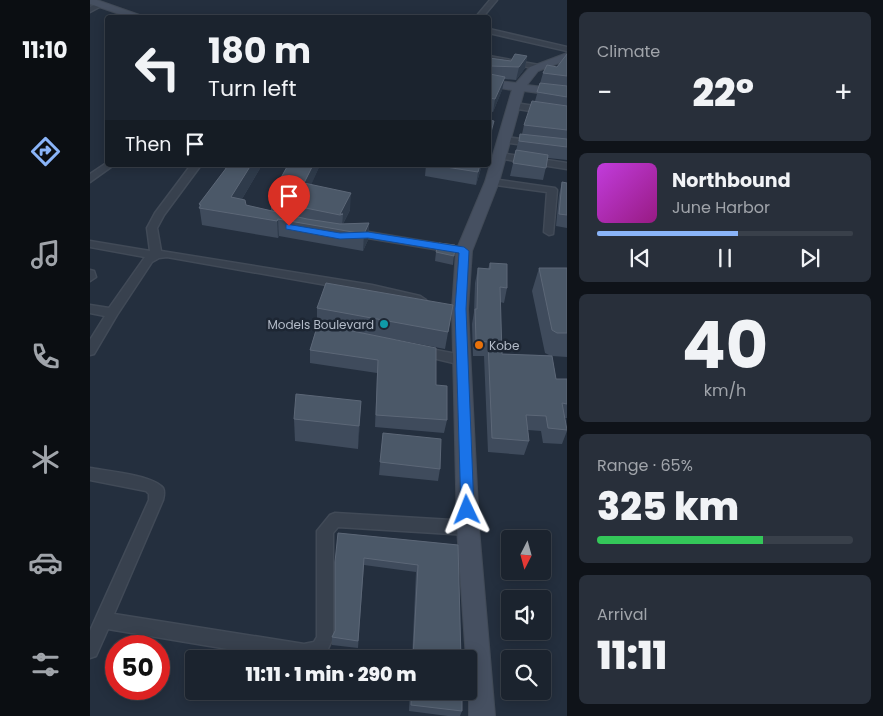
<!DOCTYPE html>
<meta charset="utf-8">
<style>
:root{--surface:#1b232e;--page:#282f3a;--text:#f1f3f6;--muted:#a0a4aa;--line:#39404a;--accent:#8ab4f8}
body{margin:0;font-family:Poppins,sans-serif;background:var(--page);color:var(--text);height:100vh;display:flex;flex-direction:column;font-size:19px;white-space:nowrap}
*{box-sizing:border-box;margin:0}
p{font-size:16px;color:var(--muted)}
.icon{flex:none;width:28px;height:28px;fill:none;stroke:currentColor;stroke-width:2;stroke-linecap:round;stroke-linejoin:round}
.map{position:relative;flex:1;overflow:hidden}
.panel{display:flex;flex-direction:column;gap:12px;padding:12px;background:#0f1319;width:316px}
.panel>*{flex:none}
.top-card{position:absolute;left:15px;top:15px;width:386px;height:152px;border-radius:5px;box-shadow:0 2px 12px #0003,0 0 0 1px var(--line);background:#1b232e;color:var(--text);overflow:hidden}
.needle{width:32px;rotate:186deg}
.tools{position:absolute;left:411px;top:530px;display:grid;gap:10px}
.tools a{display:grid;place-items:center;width:50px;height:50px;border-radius:5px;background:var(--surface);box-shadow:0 2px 12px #0003,0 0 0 1px var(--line);font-size:25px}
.speed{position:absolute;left:15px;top:635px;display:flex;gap:10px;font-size:25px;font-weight:700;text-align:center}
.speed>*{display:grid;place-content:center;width:65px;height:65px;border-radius:50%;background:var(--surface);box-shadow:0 2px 12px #0003,0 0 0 1px var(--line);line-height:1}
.speed .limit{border:8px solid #d22;background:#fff;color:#111}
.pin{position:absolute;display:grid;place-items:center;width:42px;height:42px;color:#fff;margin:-51px -21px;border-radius:50% 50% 50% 0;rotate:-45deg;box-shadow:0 0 5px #0007}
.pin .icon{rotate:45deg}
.me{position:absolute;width:55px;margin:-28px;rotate:358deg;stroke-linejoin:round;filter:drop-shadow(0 0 4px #0008)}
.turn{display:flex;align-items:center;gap:18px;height:105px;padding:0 20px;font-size:22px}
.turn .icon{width:65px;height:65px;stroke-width:2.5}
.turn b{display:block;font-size:35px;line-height:42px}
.then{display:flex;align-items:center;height:48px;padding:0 20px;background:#0003;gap:10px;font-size:19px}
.big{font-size:38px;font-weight:800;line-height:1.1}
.panel .widget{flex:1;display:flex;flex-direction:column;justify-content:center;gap:8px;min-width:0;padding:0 18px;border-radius:8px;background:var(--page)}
.panel .dial{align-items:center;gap:0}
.dial b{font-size:65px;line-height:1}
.song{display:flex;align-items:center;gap:15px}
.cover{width:60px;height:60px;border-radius:8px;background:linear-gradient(135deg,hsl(290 70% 55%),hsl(310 70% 35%))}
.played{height:5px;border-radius:2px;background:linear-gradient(90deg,var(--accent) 55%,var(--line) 55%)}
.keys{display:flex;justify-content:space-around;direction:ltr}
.heat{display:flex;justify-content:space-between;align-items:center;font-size:28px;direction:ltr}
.charge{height:8px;border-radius:4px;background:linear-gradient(90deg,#34c759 65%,var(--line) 0)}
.trip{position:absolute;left:95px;top:650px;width:292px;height:50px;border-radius:5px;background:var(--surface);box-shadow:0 2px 12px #0003,0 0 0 1px var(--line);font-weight:800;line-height:50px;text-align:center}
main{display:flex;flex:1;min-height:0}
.menu{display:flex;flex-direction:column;width:90px;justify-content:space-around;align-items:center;background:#0b0e12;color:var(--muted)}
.menu .icon{width:35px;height:35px}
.menu .current{color:var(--accent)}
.menu b{font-size:22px;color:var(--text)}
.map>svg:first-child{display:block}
</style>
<main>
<nav class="menu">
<b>11:10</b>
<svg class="icon current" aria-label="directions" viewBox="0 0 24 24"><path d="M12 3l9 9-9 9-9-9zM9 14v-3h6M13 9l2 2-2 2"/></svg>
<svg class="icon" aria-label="music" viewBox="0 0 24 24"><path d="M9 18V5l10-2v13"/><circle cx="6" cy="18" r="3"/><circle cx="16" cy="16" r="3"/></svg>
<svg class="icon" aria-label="phone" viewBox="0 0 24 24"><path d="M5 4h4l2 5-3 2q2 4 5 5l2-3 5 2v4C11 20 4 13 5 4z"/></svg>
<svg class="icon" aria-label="climate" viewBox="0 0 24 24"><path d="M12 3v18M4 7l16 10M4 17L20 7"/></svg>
<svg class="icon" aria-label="car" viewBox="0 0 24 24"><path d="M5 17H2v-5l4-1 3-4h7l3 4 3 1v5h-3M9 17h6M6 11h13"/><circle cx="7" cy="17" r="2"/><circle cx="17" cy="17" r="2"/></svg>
<svg class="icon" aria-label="filters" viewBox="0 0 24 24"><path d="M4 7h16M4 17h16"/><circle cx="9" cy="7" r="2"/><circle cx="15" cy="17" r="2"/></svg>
</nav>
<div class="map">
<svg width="477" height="716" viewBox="0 0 477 716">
<rect width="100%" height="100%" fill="#242f3e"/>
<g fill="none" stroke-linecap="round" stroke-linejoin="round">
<defs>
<g id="street">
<path d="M400,0H407L392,18H385Z"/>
<path d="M9,3L15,4L0,12V7Z"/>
<path d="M399,29L477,47V51L399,33Z"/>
<path d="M399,56L449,65L453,67L449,69L399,60Z"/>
<path d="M425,103L477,111V117L422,108V104Z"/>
<path d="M415,137L477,145V151L412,142V138Z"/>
<path d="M410,153L477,163V169L407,158V154Z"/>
<path d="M18,162V165H23L21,167L0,182V174Z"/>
<path d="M101,165H111L74,215L67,228L71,251L282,285L330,296L336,300L330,304L282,293L77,257L69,258L62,262L27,315L4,354L0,355V340L15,316L0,313V305L19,308L55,257L0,247V241L60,251L57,228L65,213Z"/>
<path d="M402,179L465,188L467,190L463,234L459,235L454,232L457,192L399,184L397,182Z"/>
<path d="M278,232L374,248L379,251L374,254L278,238L262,239L257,236L262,233Z"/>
<path d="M0,270L4,271L6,277L0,281Z"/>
<path d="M330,347L372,355L378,360L372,365L326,354L324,351L326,348Z"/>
<path d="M0,468C16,471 63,475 73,488C75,492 74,496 73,500L24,614L214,644L224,642L227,637V531L240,515L245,513L378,521L383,523L386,528L383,533L378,535L248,527L243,533V638L235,655L224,659H197L18,629L6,656L0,658V631L59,500V494L56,491L0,480Z"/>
</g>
<g id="secondary">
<path d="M0,0H7L58,18H41L0,4Z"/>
<path d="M477,53V60L448,71L437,85L477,90V97L434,91L409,182L382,251L378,309L389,528L405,716H379V659H376L367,528L362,309L366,251L395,182L422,90L399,86V80L426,83L440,67Z"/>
</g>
</defs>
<use href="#street" stroke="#414a57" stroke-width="3"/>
<use href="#secondary" stroke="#414a57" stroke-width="2"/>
<use href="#street" fill="#38414e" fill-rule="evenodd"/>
<use href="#secondary" fill="#465061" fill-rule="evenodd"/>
</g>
<g fill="#3f4b5c">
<path d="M477,54V160L458,158L453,180L420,176L430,134H432L434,125L445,101L453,73L467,67Z"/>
<path d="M437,56L435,68L426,80L414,79L412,90L403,112L399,111V58L421,61Z"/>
<path d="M136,165H172L152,199L156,205L181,211V201L188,189V183L198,165H230L221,184L260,210L253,224L279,223L278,240L273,251L189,236L188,238L112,225L109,204L135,170V167Z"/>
<path d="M336,165H392L386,185L335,176Z"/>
<path d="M472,182L477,183V228L466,226L469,195Z"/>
<path d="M365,245L363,265L345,261L346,252Z"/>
<path d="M400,263L417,288L414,303L410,302L412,354L459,355L455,353L442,291L449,268H477V357L462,356L466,379H477V418H475L477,431L472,444L453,443L451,431L438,430L439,441L434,455L398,452L394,356H383L382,324L384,312L385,283L388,268L398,269Z"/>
<path d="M363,305L355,349L303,339L346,385L357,420L354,433L285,427L287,373L220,363V350L227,325V308Z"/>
<path d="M271,401L268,449L205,441L204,419Z"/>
<path d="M293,433L350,469L348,481L289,475Z"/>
<path d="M248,533L368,545L371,659H322L326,572L274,565L268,648L242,645V637L245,631Z"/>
<path d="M320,691H372V711L370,716H358L319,711Z"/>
</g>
<g fill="#2f3b4b">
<path d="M437,56L435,68L426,80L429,67Z"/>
<path d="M415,77L412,90L403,112L405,99Z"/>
<path d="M404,121L402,133L399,144V139Z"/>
<path d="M161,165H172L143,214L141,197Z"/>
<path d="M223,165H230L215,199L214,183Z"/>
<path d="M390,165H392L386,185L388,172Z"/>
<path d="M261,193L260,210L252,226L253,214L250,215Z"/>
<path d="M188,219L189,236L188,238L187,221Z"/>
<path d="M279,223L278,240L273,251L274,234Z"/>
<path d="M271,401L270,424L268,449L269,426Z"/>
</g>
<g fill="#4b5868" stroke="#5c6777">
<path d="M425,54L437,56L429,67L400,66V74L415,77L405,99L399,98V58L421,61Z"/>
<path d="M477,54V76L453,73L457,65L467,67Z"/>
<path d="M450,83L477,86V97L447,92Z"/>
<path d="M442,101L477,106V130L434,125Z"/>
<path d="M399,120L404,121L399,139Z"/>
<path d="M430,134L477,139V147L429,141Z"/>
<path d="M426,150L458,155L456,168L423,163Z"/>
<path d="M136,165H161L141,197L155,200L156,205L217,219L250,224L279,223L274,234L188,219L187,221L109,208L111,205L109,204L137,167H135Z"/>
<path d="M198,165H223L214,183L261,193L250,214H253L250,215L181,201L191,183H188Z"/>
<path d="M343,165H390L388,172Z"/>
<path d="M472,182L477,183V215L469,214Z"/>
<path d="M349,243L365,245L364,256L346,252Z"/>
<path d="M400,263L417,264V288L410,287L412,354L462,356L466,379H477V404L472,403L477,430L458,428L456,416L436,415L439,441L402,438L398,342L386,341L385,309H387L388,268L400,269Z"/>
<path d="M449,268H477V333H467L462,330Z"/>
<path d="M236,283L363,305L358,332L227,308Z"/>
<path d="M228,324L346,348V385L357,386V420L286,415L288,360L220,350Z"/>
<path d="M206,394L271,401L269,426L204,419Z"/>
<path d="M293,433L351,439L350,469L290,462Z"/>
<path d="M248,533L368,545L371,659H323L328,565L274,558L268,641L242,637L245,631V562Z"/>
<path d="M322,691H372V711L321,705Z"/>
</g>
<path fill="#1a73e8" stroke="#114b97" d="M196,224L250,233L278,232L374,247L379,251L376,309L384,510L382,515H373L371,510L365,309L369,253L278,238L250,239L196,229Z"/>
<circle fill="#0f9aa8" stroke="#1d2633" stroke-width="2" cx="294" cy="324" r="5"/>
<circle fill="#e8710a" stroke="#1d2633" stroke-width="2" cx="389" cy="345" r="5"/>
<g text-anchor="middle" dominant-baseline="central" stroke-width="5" stroke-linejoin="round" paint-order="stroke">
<g font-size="12" fill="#b4bcc9" stroke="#1d2633" text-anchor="end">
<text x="284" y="324">Models Boulevard</text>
<text x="399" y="345" text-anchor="start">Kobe</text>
</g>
</g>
</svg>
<div class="tools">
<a><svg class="needle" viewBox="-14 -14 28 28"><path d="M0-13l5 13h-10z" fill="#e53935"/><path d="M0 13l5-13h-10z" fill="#a0a4aa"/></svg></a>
<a><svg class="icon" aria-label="sound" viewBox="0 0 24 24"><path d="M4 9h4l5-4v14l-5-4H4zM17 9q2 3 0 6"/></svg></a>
<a><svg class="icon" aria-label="search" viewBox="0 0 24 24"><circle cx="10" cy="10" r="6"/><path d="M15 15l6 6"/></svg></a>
</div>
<div class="speed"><div class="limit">50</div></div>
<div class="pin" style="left:199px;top:226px;background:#d93025"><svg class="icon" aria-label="arrive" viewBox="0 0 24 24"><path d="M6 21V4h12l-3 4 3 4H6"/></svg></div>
<svg class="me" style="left:377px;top:510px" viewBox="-20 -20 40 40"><path d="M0-17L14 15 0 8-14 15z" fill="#1a73e8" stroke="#fff" stroke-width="4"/></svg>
<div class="trip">11:11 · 1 min · 290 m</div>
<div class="top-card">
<div class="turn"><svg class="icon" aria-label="left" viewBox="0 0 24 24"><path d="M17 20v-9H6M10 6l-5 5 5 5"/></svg><div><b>180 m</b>Turn left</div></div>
<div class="then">Then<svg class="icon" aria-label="arrive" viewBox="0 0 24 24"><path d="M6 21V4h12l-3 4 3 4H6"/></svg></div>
</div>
</div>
<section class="panel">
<div class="widget"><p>Climate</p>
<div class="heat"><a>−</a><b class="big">22°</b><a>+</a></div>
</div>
<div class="widget">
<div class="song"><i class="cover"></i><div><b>Northbound</b><p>June Harbor</p></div></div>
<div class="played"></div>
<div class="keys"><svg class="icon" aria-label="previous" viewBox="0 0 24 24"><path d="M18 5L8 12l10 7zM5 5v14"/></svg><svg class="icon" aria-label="pause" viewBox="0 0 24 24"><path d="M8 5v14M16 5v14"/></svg><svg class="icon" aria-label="next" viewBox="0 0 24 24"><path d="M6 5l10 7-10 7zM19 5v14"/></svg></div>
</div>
<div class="widget dial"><b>40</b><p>km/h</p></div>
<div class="widget"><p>Range · 65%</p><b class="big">325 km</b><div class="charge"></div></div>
<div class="widget"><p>Arrival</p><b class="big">11:11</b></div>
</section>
</main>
